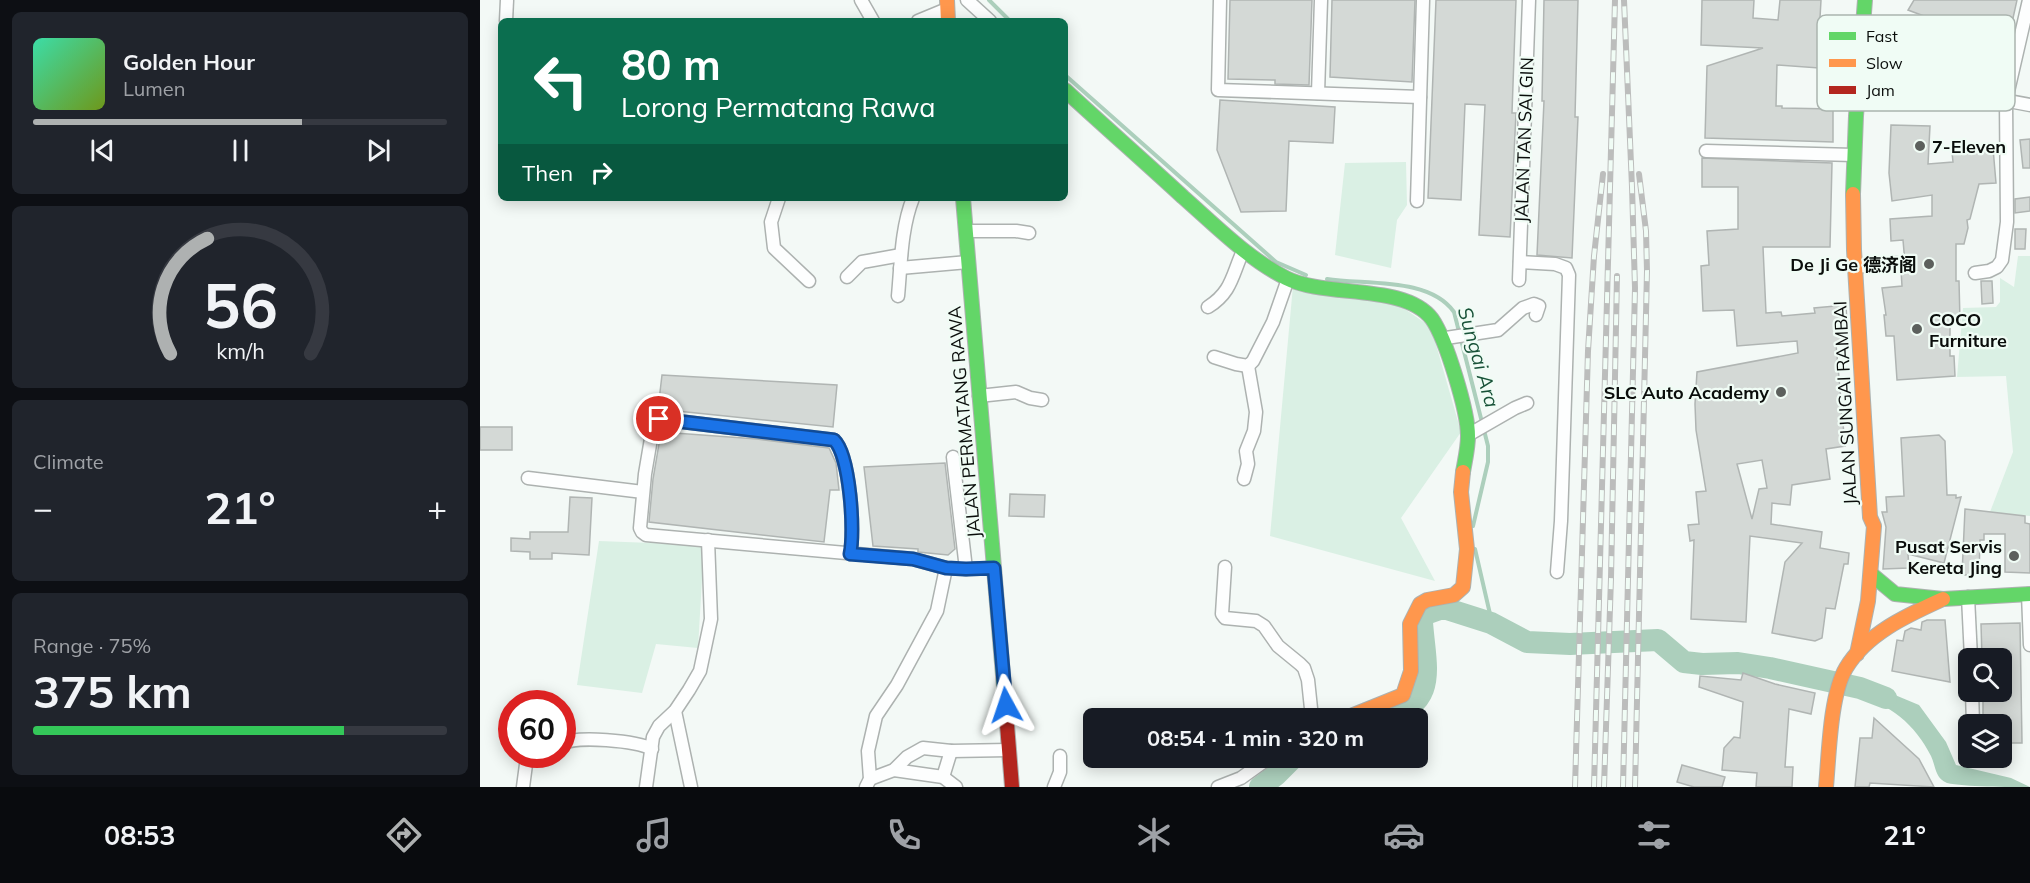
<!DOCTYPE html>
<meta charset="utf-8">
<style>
:root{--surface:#171b24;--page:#20242c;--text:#f1f3f6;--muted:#9ea1a6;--line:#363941;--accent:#aeb1b1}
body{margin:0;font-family:Mulish,"Noto Sans SC",sans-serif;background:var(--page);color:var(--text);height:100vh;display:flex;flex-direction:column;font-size:22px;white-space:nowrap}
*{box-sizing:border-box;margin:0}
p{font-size:20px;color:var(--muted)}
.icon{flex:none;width:33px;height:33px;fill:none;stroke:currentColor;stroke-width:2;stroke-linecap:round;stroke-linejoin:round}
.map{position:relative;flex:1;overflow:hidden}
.panel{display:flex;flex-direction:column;gap:12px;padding:12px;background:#0d0f14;width:480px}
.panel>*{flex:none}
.top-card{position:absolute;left:18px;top:18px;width:570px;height:183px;border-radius:9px;box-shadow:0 3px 15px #0003;background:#0b6e4f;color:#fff;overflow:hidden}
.fabs{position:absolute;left:1478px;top:648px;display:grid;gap:12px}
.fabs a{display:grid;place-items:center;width:54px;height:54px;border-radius:9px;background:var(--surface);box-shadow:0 3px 15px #0003;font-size:30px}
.speed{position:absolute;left:18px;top:690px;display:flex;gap:12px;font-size:30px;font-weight:700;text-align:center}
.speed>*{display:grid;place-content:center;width:78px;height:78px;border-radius:50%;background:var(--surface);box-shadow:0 3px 15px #0003;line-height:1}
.speed .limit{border:9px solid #d22;background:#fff;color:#111}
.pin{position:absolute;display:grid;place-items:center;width:51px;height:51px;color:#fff;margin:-26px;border:3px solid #fff;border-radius:50%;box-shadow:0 2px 6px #0007}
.me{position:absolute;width:66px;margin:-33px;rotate:355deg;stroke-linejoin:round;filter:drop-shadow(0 0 4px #0008)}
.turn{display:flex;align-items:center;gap:21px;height:126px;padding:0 24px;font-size:27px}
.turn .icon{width:78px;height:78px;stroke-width:2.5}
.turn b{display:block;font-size:42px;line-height:51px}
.then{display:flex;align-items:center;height:57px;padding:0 24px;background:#0003;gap:12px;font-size:22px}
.big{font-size:45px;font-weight:700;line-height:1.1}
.panel .card{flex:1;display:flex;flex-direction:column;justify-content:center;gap:9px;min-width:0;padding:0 21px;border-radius:9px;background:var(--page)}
.panel .dial{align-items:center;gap:0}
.dial svg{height:156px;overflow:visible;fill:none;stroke:var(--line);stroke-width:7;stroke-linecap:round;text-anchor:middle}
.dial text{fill:var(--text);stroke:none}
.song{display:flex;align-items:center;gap:18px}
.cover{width:72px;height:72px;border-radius:9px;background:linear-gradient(135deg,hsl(160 70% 55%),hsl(80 70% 35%))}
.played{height:6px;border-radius:3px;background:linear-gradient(90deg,var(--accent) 65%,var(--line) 65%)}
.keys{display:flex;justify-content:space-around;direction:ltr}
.heat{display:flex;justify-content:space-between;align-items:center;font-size:33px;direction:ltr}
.charge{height:9px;border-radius:4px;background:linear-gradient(90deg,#34c759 75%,var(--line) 0)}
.trip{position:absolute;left:603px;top:708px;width:345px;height:60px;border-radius:9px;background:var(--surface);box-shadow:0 3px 15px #0003;font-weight:700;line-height:60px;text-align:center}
.menu{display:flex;height:96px;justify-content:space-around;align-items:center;background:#090b0e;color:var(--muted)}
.menu .icon{width:42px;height:42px}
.menu .current{color:var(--accent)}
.menu b{font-size:27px;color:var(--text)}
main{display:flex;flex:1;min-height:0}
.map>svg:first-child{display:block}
</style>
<main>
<section class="panel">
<div class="card">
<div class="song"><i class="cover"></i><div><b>Golden Hour</b><p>Lumen</p></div></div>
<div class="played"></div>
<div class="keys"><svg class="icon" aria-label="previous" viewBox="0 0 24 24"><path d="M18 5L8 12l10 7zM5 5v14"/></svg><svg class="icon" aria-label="pause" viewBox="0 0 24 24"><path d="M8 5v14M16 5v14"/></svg><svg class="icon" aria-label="next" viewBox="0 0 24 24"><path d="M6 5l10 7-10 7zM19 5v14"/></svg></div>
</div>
<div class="card dial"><svg viewBox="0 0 100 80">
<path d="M14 69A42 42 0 1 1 86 69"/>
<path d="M14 69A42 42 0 0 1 33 10" stroke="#aeb1b1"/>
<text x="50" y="56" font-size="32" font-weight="700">56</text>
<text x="50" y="72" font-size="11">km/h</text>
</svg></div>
<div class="card"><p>Climate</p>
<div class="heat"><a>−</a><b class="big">21°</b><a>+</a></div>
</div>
<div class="card"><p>Range · 75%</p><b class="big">375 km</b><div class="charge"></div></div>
</section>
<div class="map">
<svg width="1550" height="787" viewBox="0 0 1550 787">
<rect width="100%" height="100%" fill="#f3f9f6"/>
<g fill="#daf0e4">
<path d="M926,162L927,205L917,220L911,268L855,255L865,163Z"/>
<path d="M1538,256H1550V516L1510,512L1533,452L1526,376L1477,377L1483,308L1516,307L1520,302V278L1534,287Z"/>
<path d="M814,275L916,303L951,327L981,432L921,518L955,581L790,536Z"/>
<path d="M119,541L224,545L218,648L176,644L162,693L97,685Z"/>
</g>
<path fill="#accfbc" d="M1379,680L1439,705L1466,742L1476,765L1531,778L1550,787C1529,787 1484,787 1467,783C1455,778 1456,767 1451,756C1436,726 1409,701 1374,697Z"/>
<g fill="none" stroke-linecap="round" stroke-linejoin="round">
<g stroke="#accfbc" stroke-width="4">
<path d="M509,0L530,21"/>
<path d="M585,75L796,262L826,275"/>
<path d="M847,279C886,285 949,277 974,312L1008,446V462L993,526"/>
<path d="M995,549L1010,614L1011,623"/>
</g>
<g stroke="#accfbc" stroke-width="22">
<path d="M903,718C960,704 945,667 942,622L943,615L960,609H967L1011,623L1047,642L1090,644L1178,640L1204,662L1222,664L1258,663L1290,668L1380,688L1406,698"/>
<path d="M780,787L796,775L813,758"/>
</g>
</g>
<g fill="#d4d9d6" stroke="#b0b5b3" stroke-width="1.5" fill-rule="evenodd">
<path d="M750,0H832L829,85L795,84V80L748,79Z"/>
<path d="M852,0H935L932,82L850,77Z"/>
<path d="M956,0H1036L1032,113H1036L1030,237L999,235L1005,105L985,104L981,200L948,198Z"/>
<path d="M1064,0H1098L1095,117H1098L1092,258L1057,255L1064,101H1062Z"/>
<path d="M1222,0H1274L1273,18L1298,20L1300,0H1341L1339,36H1342V46H1348L1347,56H1340L1339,68L1297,65L1296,106H1302V108L1353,109V142L1225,138L1227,66L1283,48L1221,45Z"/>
<path d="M1434,0H1537L1518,86L1465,75L1464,77L1417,75V42H1429L1430,28L1483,35L1484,31L1428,10Z"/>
<path d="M740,100L855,107L853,143L809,141L806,211L761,212L737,150Z"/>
<path d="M1411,125L1450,126L1448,164L1473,162L1472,152L1513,148L1516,183L1499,184L1490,219L1487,220L1488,228L1484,244H1476V281H1479L1480,321L1470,322V356H1474L1475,376L1417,380L1414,336H1406L1404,315H1406L1402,288L1422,286L1421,270L1425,263L1423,240L1411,241L1410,219L1452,216V195L1412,201L1409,173Z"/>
<path d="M1550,139V168H1543L1540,140Z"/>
<path d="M1222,158L1352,163L1350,247H1283L1286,313L1301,312L1302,316L1335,313L1334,308L1366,305L1368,343L1356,344L1365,446L1346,449L1350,479L1312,485L1310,505L1292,503L1291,524L1342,532L1340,548L1369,553L1368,564H1364L1355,609L1346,608L1342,638L1335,641L1292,633L1305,562L1322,543L1270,536L1266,622L1211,619L1214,540L1210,541L1208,525L1219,524L1216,492L1226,491L1216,430L1215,404L1217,372L1318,353L1317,341L1257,346L1254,310L1223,311L1221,266L1229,265L1227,231L1258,229V187H1222ZM1282,460L1287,488L1279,489L1272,519L1257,464Z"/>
<path d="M1550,197V211L1535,213V199Z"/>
<path d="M1535,229H1546L1545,249H1535Z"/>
<path d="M1501,281H1512L1513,303L1502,304Z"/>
<path d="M182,375L357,385L353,427L178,409Z"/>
<rect x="0" y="427" width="32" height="23"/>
<path d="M181,432L277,439L349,448L356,463L359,490H350L344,542L169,522L173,479Z"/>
<path d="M1459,435L1465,441L1467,495H1476V498L1481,497L1464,563L1428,554L1429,568L1403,569L1406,527L1402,512H1407L1406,497L1424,496L1421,438Z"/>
<path d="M465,463L475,549L468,555L438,552V549L393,546L384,467Z"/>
<path d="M530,494L565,495L564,517L529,516Z"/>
<path d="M90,497L112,498L109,555L72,553V559H50V552L31,551V538L50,539V532H88Z"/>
<path d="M1485,509L1545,516V523L1550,524V573L1525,572V534H1504V540H1500L1499,575H1482Z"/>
<path d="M1447,620H1465L1470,682L1412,671L1417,640L1423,641L1425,631L1431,628L1441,630L1442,622Z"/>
<path d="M1540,623L1542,743H1521V724H1503V692H1521V658H1502L1501,624Z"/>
<path d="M1263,673L1295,684L1335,693L1331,714L1309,709L1305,767H1313L1312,787H1276L1277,773L1242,770L1244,748L1254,737L1260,738L1263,702L1219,687L1220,676L1261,680Z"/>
<path d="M1394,718L1439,759L1454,787L1390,783L1389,787H1375L1380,738H1392Z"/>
<path d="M1202,765L1245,777L1242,787H1214L1197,782Z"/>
</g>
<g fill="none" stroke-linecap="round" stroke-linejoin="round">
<defs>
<g id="street">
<path d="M381,0L393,21"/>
<path d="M487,0L510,21"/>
<path d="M740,0L738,90L940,97"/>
<path d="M26,21L27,0"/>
<path d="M438,21L467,9"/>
<path d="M838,93L841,0"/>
<path d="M1377,96L1470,90L1550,105"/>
<path d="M1226,151L1374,155"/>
<path d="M299,198L291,222L294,248L329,281"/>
<path d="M937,201L943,0"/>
<path d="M486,231H536L549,233"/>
<path d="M1040,262L1075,264L1086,268L1089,275L1081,521L1077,572"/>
<path d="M1375,267L1417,263"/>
<path d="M420,268L488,262"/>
<path d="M1495,273L1509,271L1517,267L1522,260L1527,222L1526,100L1549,0"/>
<path d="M367,277L382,262L421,255"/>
<path d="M1039,280L1049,0"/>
<path d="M418,296C421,264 421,228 433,198"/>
<path d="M728,307C752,292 752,275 763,251"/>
<path d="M966,338L1018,330L1043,308L1054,304L1059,306L1056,315"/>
<path d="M734,357L756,364L768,366L773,361L793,322L808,279"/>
<path d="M499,396L536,392L550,398L562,400"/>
<path d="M988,435L1035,408L1047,403"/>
<path d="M473,457L486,569"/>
<path d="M48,478L163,492"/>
<path d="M764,479L768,464L766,451L774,431L776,412L768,366"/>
<path d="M370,554C375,532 370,455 354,440L179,419L174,421L165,474L160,528L162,532L166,535L433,559L466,568L486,569L514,568"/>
<path d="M745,567L742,614L745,618L776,621L784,626L798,646L820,664L824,668L828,680L832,718"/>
<path d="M1548,594L1550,645"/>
<path d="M1488,597L1491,658"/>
<path d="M1492,692L1493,724"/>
<path d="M195,711L211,787"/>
<path d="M82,744C96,735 157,741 172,749"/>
<path d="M414,770L463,777L476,787"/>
<path d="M463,777L471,751"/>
<path d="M390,779L414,770L427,757L443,748L471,751L529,750"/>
<path d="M43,787L47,757L49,754"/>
<path d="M166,787L173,737L179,726L195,711L209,690L220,671L231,619L228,540"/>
<path d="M386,787L390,779L388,751L396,716L417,685L457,611L466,568"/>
<path d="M574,787L580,772V756"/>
<path d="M738,787L761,778L789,758"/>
</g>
<g id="fast">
<path d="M585,90C624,126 664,161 703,197C736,226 767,258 806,278C845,298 925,283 952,319C966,339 988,411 988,436C988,448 985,460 983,472"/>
<path d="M1373,194L1376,116L1385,0"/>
<path d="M483,198L524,687"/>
<path d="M1391,574L1415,594L1463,599L1550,594"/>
</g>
<g id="slow">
<path d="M467,0L468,21"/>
<path d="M1373,194L1374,250L1390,517L1394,526L1388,601L1377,654"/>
<path d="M866,718L923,695L931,671L930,624L940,604L947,600L974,595L983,587L987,549L981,492L983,472"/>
<path d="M1346,787C1349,755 1350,695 1366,668C1387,633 1428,615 1463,599"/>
</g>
<path id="jam" d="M524,687L532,787"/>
</defs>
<use href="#street" stroke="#adb2b0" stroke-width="15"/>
<use href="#fast" stroke="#adb2b0" stroke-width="16"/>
<use href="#slow" stroke="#adb2b0" stroke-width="16"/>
<use href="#jam" stroke="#adb2b0" stroke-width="16"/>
<use href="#street" stroke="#fdfefe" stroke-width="12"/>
<use href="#fast" stroke="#63d668" stroke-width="14"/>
<use href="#slow" stroke="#ff974d" stroke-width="14"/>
<use href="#jam" stroke="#b3261e" stroke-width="14"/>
<defs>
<g id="rail">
<path d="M1095,787L1108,351L1114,256L1123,174"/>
<path d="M1114,787L1135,0"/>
<path d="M1124,787L1131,578L1137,276"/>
<path d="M1143,787L1155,288L1152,187L1144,0"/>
<path d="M1155,787L1167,271L1166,231L1159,174"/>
</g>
</defs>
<use href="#rail" stroke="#bcbdbc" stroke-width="6"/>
<use href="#rail" stroke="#f0fcf5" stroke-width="4" stroke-dasharray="11" stroke-linecap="butt"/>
</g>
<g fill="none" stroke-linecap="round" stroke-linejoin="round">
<defs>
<path id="route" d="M179,419L354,440C370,455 375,532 370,554L433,559L466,568L486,569L514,568L526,705"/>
</defs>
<use href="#route" stroke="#114b97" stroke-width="15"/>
<use href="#route" stroke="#1a73e8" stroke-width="10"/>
</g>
<g fill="#5c605d" stroke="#f0fcf5" stroke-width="2">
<circle cx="1440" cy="146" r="6"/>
<circle cx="1449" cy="264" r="6"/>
<circle cx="1437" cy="329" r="6"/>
<circle cx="1301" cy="392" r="6"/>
<circle cx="1534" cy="556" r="6"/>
</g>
<g text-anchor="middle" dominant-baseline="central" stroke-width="4.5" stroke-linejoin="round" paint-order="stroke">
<g font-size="18" fill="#0a0d0b" stroke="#f0fcf5">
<text transform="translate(1044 140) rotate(-88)">JALAN TAN SAI GIN</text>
<text transform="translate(1365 403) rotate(-93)">JALAN SUNGAI RAMBAI</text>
<text transform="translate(484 422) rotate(-95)">JALAN PERMATANG RAWA</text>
</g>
<g font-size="18" font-weight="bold" fill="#0a0d0b" stroke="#f0fcf5" text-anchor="end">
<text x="1452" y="146" text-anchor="start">7-Eleven</text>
<text x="1437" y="264">De Ji Ge 德济阁</text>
<text x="1449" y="319" text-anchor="start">COCO<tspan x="1449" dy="21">Furniture</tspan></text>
<text x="1289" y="392">SLC Auto Academy</text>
<text x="1522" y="546">Pusat Servis<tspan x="1522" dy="21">Kereta Jing</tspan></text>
</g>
<g font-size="20" font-style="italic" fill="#185238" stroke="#f0fcf5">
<text transform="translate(999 357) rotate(74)">Sungai Ara</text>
</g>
</g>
<rect x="1337" y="15" width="198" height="96" rx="9" fill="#f0fcf5" stroke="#abb4af" stroke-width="1.5"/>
<rect x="1349" y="32" width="27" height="8" fill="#63d668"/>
<rect x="1349" y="59" width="27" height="8" fill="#ff974d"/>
<rect x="1349" y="86" width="27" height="8" fill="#b3261e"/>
<g font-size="16" fill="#0a0d0b">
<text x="1386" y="42">Fast</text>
<text x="1386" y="69">Slow</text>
<text x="1386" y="96">Jam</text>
</g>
</svg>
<div class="fabs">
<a><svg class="icon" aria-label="search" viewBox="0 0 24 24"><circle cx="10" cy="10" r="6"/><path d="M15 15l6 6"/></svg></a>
<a><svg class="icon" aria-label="layers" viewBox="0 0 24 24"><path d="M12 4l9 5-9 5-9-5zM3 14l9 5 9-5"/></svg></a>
</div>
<div class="speed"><div class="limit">60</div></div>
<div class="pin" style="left:179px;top:419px;background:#d93025"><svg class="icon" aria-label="arrive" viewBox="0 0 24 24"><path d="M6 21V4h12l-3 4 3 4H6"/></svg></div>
<svg class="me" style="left:526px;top:705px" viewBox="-20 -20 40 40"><path d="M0-17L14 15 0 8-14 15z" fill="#1a73e8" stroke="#fff" stroke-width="4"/></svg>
<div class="trip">08:54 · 1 min · 320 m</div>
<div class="top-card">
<div class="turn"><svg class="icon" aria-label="left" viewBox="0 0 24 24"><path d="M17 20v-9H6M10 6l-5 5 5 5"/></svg><div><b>80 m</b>Lorong Permatang Rawa</div></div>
<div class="then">Then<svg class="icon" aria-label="right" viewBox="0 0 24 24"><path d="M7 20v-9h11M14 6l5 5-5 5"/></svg></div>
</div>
</div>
</main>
<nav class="menu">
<b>08:53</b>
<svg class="icon current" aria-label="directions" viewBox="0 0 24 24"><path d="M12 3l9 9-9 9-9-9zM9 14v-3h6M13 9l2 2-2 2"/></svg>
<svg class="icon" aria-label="music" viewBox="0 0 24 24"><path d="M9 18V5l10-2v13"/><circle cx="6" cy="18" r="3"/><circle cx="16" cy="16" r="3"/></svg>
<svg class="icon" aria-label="phone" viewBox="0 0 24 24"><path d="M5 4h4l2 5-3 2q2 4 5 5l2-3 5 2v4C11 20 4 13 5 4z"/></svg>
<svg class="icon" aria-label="climate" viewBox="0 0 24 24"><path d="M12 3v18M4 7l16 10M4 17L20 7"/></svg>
<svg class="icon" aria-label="car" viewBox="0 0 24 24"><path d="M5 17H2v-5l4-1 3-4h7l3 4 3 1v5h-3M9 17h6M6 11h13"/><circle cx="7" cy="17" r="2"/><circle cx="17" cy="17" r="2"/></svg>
<svg class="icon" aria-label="filters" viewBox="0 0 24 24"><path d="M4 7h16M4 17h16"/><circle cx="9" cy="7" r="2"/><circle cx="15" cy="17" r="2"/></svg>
<b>21°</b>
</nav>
